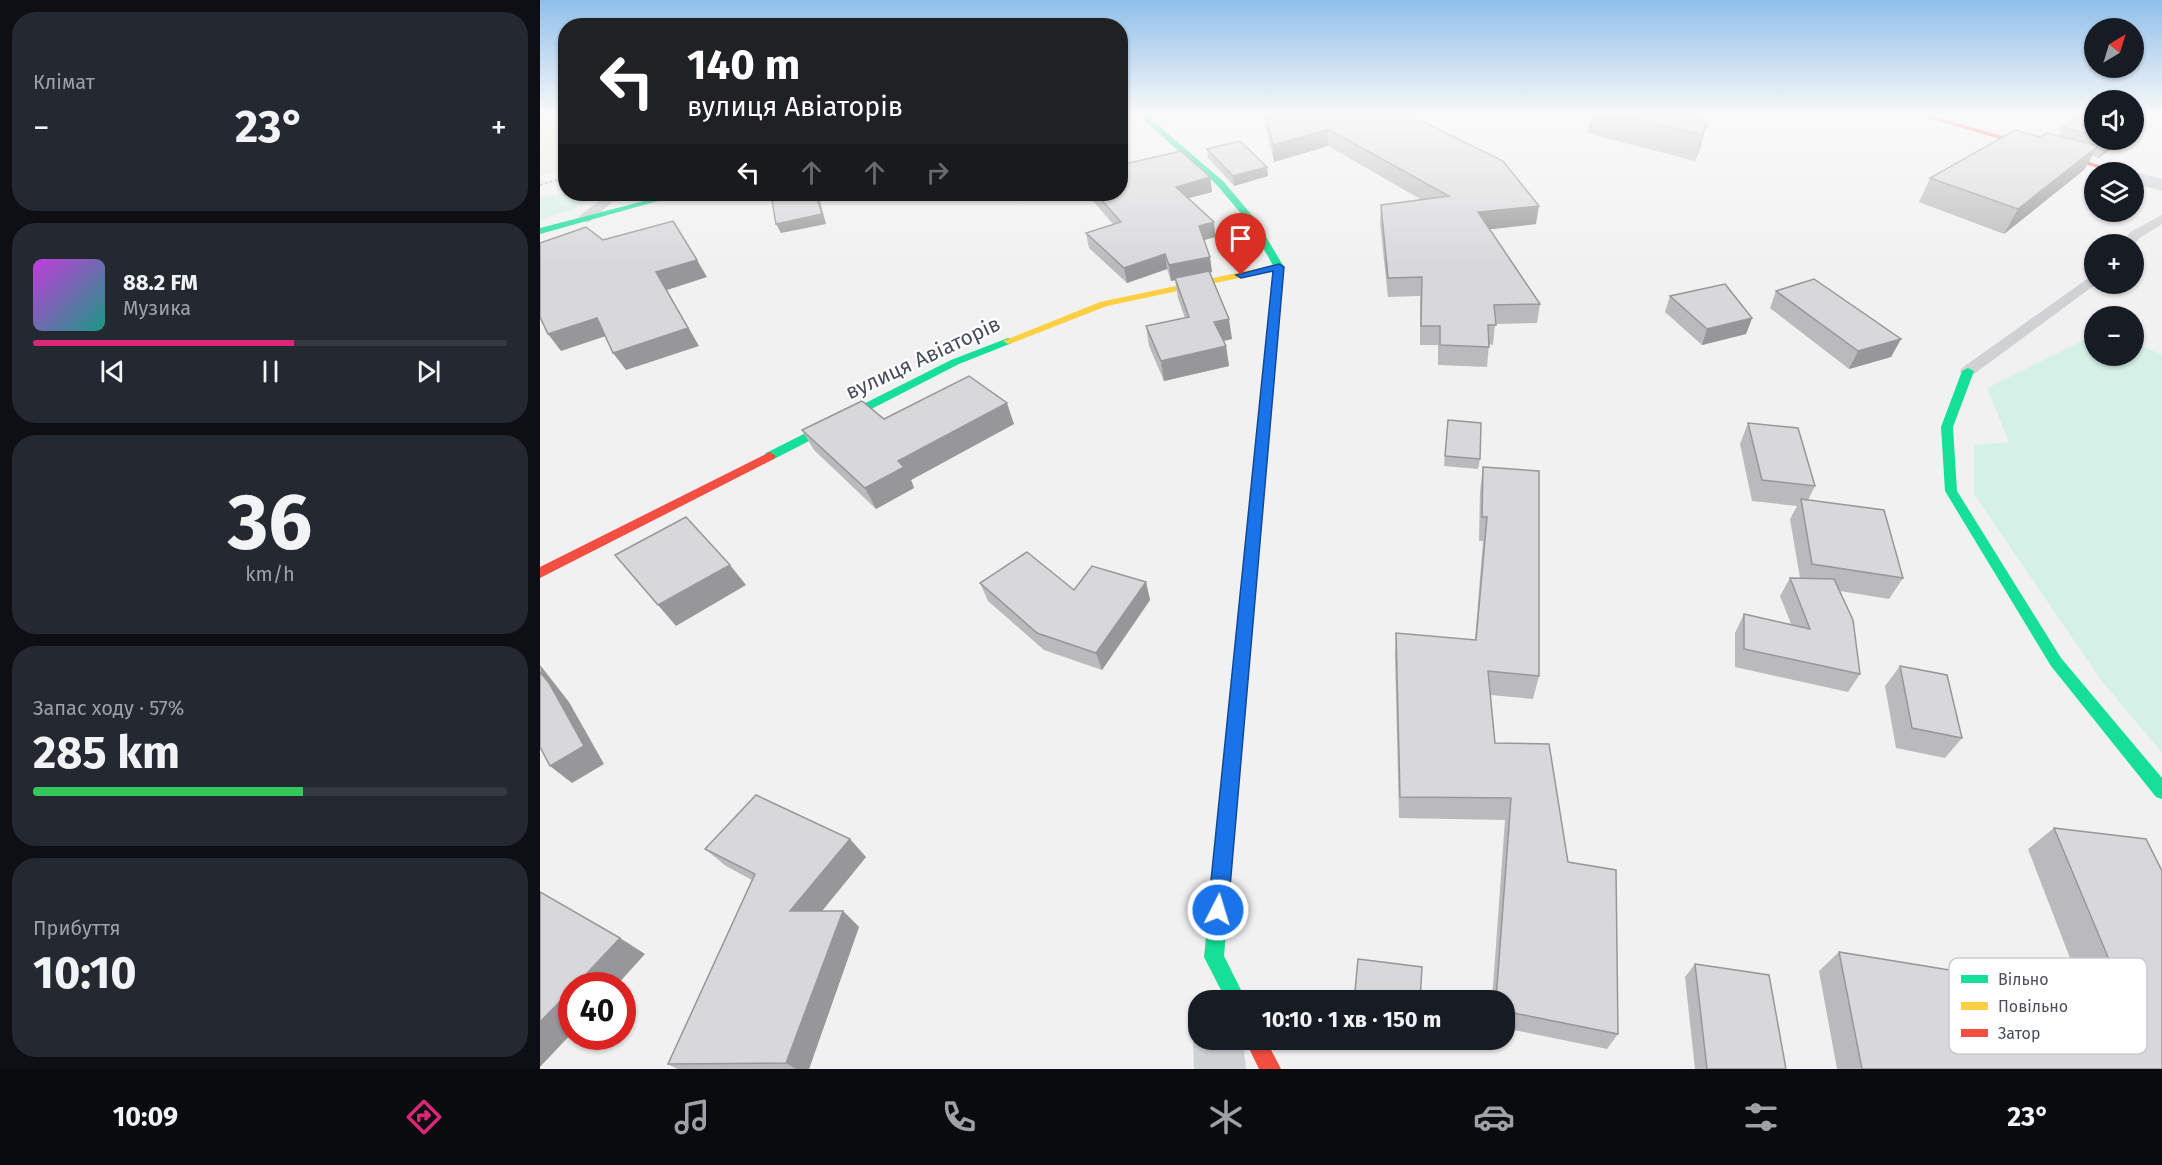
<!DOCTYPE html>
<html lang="uk">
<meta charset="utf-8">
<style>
:root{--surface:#171b24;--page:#242831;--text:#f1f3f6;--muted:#9ea1a6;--line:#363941;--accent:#db2777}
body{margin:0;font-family:"Fira Sans",sans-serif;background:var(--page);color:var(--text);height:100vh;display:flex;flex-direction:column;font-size:22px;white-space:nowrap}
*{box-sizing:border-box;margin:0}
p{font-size:20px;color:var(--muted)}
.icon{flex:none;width:33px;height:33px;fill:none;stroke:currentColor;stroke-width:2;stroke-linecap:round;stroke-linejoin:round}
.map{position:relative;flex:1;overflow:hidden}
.drawer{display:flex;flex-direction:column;gap:12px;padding:12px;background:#0d0f14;width:540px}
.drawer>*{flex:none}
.top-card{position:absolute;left:18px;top:18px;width:570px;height:183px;border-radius:24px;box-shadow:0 2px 4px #0004;background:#202124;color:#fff;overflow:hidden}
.needle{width:39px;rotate:38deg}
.fabs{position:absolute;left:1544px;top:18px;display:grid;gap:12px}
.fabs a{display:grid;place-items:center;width:60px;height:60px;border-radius:50%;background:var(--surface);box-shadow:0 2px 4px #0004;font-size:30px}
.speed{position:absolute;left:18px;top:972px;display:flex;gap:12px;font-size:30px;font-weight:700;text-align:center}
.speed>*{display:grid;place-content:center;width:78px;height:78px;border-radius:50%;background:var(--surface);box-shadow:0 2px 4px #0004;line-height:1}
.speed .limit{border:9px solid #d22;background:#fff;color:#111}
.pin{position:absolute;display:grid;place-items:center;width:51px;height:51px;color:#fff;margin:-62px -26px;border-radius:50% 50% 50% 0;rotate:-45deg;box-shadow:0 0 6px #0007}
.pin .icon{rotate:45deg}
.me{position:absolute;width:66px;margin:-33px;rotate:5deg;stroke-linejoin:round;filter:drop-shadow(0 0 4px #0008)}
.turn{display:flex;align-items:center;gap:21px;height:126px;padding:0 30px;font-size:27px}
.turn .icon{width:78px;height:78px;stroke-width:2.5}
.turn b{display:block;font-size:42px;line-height:51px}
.lanes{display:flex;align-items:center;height:57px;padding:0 30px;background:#0003;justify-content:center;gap:30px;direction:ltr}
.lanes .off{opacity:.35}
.big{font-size:45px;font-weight:700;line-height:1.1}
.drawer .card{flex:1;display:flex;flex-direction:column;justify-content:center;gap:9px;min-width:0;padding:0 21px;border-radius:24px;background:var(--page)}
.drawer .dial{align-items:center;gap:0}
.dial b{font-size:78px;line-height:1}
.song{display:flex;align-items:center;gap:18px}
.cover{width:72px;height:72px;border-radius:9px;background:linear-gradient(135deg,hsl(290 70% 55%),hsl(170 70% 35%))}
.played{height:6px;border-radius:3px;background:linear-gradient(90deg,var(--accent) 55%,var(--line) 55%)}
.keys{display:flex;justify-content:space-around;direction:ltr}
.heat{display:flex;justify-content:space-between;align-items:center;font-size:33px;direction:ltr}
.charge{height:9px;border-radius:4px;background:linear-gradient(90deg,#34c759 57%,var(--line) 0)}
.trip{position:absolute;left:648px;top:990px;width:327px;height:60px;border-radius:24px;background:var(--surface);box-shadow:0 2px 4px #0004;font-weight:700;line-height:60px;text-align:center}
.tabs{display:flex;height:96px;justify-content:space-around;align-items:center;background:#090b0e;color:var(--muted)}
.tabs .icon{width:42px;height:42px}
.tabs .active{color:var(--accent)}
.tabs b{font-size:27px;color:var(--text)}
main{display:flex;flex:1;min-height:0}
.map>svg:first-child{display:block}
</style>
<main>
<section class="drawer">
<div class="card"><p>Клімат</p>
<div class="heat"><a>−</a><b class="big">23°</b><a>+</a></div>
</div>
<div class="card">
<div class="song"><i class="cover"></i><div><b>88.2 FM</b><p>Музика</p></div></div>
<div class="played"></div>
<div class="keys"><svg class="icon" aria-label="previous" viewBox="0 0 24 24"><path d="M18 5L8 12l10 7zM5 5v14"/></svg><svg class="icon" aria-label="pause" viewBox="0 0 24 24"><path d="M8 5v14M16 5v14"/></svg><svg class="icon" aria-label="next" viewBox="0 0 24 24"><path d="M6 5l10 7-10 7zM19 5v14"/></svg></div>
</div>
<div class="card dial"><b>36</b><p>km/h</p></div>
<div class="card"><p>Запас ходу · 57%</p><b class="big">285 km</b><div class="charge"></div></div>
<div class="card"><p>Прибуття</p><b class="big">10:10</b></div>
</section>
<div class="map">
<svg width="1622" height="1069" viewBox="0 0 1622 1069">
<rect width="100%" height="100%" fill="#f1f1f1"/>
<path fill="#e9e9e1" d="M0,115H25L26,170L0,176Z"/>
<g fill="#d5f0e6">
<path d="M26,193L54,194L36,208L0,220V198Z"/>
<path d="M1554,335V356H1593V342L1622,355V753L1561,680L1434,494V445L1469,442L1447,388Z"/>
</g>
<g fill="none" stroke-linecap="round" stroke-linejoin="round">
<path stroke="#bac6c5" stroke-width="2" stroke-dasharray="3 2" stroke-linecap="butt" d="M0,185L26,177"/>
<g fill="#cfd1d4" fill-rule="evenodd">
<path d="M69,194H82L49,222H39V216Z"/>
<path d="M1622,215V224L1600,238L1593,245L1581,244L1590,232Z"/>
<path d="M1554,274L1556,284L1434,374H1422L1420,371L1422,368Z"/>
</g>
<g fill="#cfd1d4" fill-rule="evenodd">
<path d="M1593,171L1622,179V191L1593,183V172H1586Z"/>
<path d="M658,1026V1040H703L706,1069H654L653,1040Z"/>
</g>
<g fill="#16e098" fill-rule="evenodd">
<path d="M598,115H606L683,181L716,220L744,267L727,439L723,440L717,436L734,267L709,223L677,185Z"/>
<path d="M131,194H143L0,234V228Z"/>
<path d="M468,338L472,339V343L419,364L234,459H226L224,456L226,453L411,360Z"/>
<path d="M1428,368L1434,371L1413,427L1417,491L1521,658L1622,778V799L1616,797L1511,666L1405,491L1401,427L1422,371Z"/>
<path d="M690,775L696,778L699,783L684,956L706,1000H686L664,957L681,783L684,778Z"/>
</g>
<g fill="#ffcf43" fill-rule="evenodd">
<path d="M739,264L742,265V269L567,306L472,343L468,344L463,341L560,302Z"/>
<path d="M723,432L729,436L699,783L696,788L690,791L684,788L681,783L717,436Z"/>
</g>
<g fill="#f24e42" fill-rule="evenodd">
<path d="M1378,115H1391L1583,172H1572Z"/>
<path d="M230,452L236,456L234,459L0,578V567Z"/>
<path d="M705,1040H726L741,1069H719Z"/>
</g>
</g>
<g fill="#bababc">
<path d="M723,115H869L996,224L950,229L1000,304L997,323L955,324L953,345L949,344L947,367L898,365V345H880V296L848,297L840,223L841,205L882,200L788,146L734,162Z"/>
<path d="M1051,115H1152L1167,123L1160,148L1155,161L1047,133Z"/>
<path d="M1554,115V140H1582L1559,158L1552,156L1544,170L1464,234L1379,202L1390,178L1500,137L1518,136L1523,127Z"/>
<path d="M667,149L727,167L728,176L694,186L668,158Z"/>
<path d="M670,177L672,192L648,198L674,222L675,237L664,240L672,272L669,273L692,339L684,341L686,346L689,366L624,381L609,346L606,326L645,318L638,298L635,280L631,281L627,269L587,283L549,248L546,233L573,224L547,194H580Z"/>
<path d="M1236,291L1361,339L1351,357L1309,369L1230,308Z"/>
<path d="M1130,296L1212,318L1206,334L1162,345L1125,312Z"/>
<path d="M344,419L474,424L371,480L374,488L336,509L274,450L262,430Z"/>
<path d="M908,420L940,459L938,469L904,466Z"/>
<path d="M1208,423L1275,486L1268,500L1363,578L1349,599L1300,591L1320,674L1308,692L1195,667V633L1204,614L1251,624L1240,596L1250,578H1260L1250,519L1257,506L1212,501L1200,444Z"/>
<path d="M943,467L999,676L993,699L950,695L955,743L1078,1034L1067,1049L964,1028V1000H952L965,820L859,818L855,656L856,633L935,640L943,541H939L940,491Z"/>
<path d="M606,582L610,600L562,670L504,650L448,601L440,583L534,590Z"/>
<path d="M1360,666L1422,738L1405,758L1356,748L1345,686Z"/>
<path d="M1514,828L1622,1069H1297L1279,971L1299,952L1480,982L1487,978L1540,984L1488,849Z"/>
<path d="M165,849L326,857L282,911H303L319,927L269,1069H137L128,1064L212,880L186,866Z"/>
<path d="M1155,964L1246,1069H1155L1145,977Z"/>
<path d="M882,967L880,1000H828L815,999V991Z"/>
</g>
<g fill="#979799">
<path d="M1167,123L1160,148L1155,161L1162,135Z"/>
<path d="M788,129V146L734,162L733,145Z"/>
<path d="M1570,140H1582L1559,158Z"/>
<path d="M1558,146L1544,170L1464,234L1478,209Z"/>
<path d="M727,167L728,176L694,186L693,176Z"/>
<path d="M670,177L672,192L638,201L636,187Z"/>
<path d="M276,194H278L286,224L241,233L236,224Z"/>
<path d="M999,206L996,224L936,231L938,212Z"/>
<path d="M674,222L675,237L661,241L659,226Z"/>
<path d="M625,254L627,269L587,283L584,268Z"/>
<path d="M670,257L672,272L631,281L629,265Z"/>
<path d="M157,260L167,277L127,290L159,346L86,370L73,353L116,272Z"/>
<path d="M57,318L69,335L21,351L8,334Z"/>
<path d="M1212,318L1206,334L1162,345L1167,329Z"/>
<path d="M689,319L692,339L676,342L674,322Z"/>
<path d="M1361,339L1351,357L1309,369L1318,351Z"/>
<path d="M686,346L689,366L624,381L621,361Z"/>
<path d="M467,403L474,424L371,480L374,488L336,509L325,488L358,461Z"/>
<path d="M190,565L206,585L136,626L118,605Z"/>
<path d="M606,582L610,600L562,670L556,653Z"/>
<path d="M0,665L29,702L64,764L32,783L10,766Z"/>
<path d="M310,839L326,857L268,928L250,911Z"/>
<path d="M303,911L319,927L269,1069H256L246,1063Z"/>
<path d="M80,938L105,954L76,986H35Z"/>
<path d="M32,989V1033L0,1067V1022Z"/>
</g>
<g fill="#d8d8db" stroke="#979799" stroke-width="1.5">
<path d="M726,115H869L963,161L999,206L938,212L1000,304L954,305L956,325H948L949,347L900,345V326H881L882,277L848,278L841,205L909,196L788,129L733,145Z"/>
<path d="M1082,115H1152L1167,123L1162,135Z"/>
<path d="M1543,115H1554V136L1523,127Z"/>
<path d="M1475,130L1500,137L1507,133L1558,146L1478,209L1390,178Z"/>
<path d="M700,141L727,167L693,176L667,149Z"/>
<path d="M641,151L670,177L636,187L674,222L659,226L670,257L629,265L625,254L584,268L546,233L581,222L556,194H580V165Z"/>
<path d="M231,194H276L282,214L236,224Z"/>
<path d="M133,221L157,260L116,272L148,328L73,353L57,318L8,334L0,317V243L46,227L63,240Z"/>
<path d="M669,271L689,319L674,322L686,346L621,361L606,326L649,317L635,278Z"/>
<path d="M1274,279L1361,339L1318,351L1236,291Z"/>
<path d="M1185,284L1212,318L1167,329L1130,296Z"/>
<path d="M429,376L467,403L358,461L364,467L325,488L262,430L322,401L344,419Z"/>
<path d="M908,420L941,423L940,459L905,456Z"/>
<path d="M1208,423L1258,428L1275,486L1222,480Z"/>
<path d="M943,467L999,471V676L948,671L955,743L1009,744L1028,862L1076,870L1078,1034L964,1011V1000H956L971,798L860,797L856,633L936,640L947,517H942Z"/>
<path d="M1261,499L1344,510L1363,578L1272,564Z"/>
<path d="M146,517L190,565L118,605L75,555Z"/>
<path d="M487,552L534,590L552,566L606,582L556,653L497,633L440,583Z"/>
<path d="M1250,578L1294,579L1313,620L1320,674L1204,649V614L1270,629Z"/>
<path d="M1360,666L1407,675L1422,738L1372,728Z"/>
<path d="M0,672L9,683L44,746L10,766L0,747Z"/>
<path d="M216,795L310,839L250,911H303L246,1063L128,1064L215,874L165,849Z"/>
<path d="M1514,828L1606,839L1622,871V1069H1322L1299,952L1489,983L1487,978L1581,988Z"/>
<path d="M0,892L80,938L35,986H32V989L0,1022Z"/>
<path d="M818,959L882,967L880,1000L815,991Z"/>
<path d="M1155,964L1229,975L1246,1069H1167Z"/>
</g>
<linearGradient id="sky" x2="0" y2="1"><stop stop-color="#8fbfea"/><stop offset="0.43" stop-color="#f9f9f9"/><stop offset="1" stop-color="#f9f9f9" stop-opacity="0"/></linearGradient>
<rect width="1622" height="265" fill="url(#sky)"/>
<path fill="#1a73e8" stroke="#114b97" stroke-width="1.5" d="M739,264L744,267L688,910L685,916L678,919L671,916L668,910L733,271L701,278L696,275Z"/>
<g text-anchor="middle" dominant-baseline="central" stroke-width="4.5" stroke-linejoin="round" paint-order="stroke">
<g font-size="21" fill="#474e5d" stroke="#fff">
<text transform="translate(383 358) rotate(-25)">вулиця Авіаторів</text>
</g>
</g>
<rect x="1409" y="958" width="198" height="96" rx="9" fill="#fff" stroke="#c8cace" stroke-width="1.5"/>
<rect x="1421" y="975" width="27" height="8" fill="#16e098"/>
<rect x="1421" y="1002" width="27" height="8" fill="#ffcf43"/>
<rect x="1421" y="1029" width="27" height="8" fill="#f24e42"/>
<g font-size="16" fill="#474e5d">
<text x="1458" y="985">Вільно</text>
<text x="1458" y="1012">Повільно</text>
<text x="1458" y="1039">Затор</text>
</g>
</svg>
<div class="fabs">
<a><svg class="needle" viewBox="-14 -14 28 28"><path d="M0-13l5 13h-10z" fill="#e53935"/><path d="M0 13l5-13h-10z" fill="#9ea1a6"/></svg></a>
<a><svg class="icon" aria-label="sound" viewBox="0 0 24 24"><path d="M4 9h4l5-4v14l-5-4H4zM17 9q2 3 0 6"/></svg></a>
<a><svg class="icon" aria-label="layers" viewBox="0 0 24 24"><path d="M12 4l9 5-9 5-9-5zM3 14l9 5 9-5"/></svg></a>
<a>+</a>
<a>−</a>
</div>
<div class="speed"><div class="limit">40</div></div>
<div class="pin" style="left:701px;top:275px;background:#d93025"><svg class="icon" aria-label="arrive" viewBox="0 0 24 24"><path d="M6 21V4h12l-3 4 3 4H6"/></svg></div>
<svg class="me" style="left:678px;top:910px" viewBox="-20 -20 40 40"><circle r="17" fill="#1a73e8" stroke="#fff" stroke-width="3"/><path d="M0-11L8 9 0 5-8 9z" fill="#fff"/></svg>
<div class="trip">10:10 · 1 хв · 150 m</div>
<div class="top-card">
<div class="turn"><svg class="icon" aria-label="left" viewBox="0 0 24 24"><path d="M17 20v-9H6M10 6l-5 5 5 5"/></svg><div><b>140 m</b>вулиця Авіаторів</div></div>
<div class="lanes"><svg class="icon" aria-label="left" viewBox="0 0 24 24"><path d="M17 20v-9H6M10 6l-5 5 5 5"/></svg><svg class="icon off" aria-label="ahead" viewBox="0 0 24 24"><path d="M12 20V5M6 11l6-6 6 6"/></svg><svg class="icon off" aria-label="ahead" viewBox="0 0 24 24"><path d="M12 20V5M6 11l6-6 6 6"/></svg><svg class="icon off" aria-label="right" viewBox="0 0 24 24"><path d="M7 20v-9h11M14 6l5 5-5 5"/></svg></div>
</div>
</div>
</main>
<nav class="tabs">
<b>10:09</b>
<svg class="icon active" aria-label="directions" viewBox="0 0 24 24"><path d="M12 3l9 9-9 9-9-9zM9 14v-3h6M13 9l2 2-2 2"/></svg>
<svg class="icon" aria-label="music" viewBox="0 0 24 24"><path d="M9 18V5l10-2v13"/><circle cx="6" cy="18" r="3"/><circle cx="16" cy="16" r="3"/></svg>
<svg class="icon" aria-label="phone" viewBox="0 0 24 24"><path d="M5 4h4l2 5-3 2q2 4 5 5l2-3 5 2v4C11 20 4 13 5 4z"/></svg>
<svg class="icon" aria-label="climate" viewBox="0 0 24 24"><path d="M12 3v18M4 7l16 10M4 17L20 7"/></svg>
<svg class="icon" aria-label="car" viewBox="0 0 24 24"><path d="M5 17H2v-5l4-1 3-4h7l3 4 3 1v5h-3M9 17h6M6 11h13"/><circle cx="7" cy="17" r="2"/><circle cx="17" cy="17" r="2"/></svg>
<svg class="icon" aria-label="filters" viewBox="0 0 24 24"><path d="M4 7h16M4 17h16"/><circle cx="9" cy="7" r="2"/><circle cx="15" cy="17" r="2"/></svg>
<b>23°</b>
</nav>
